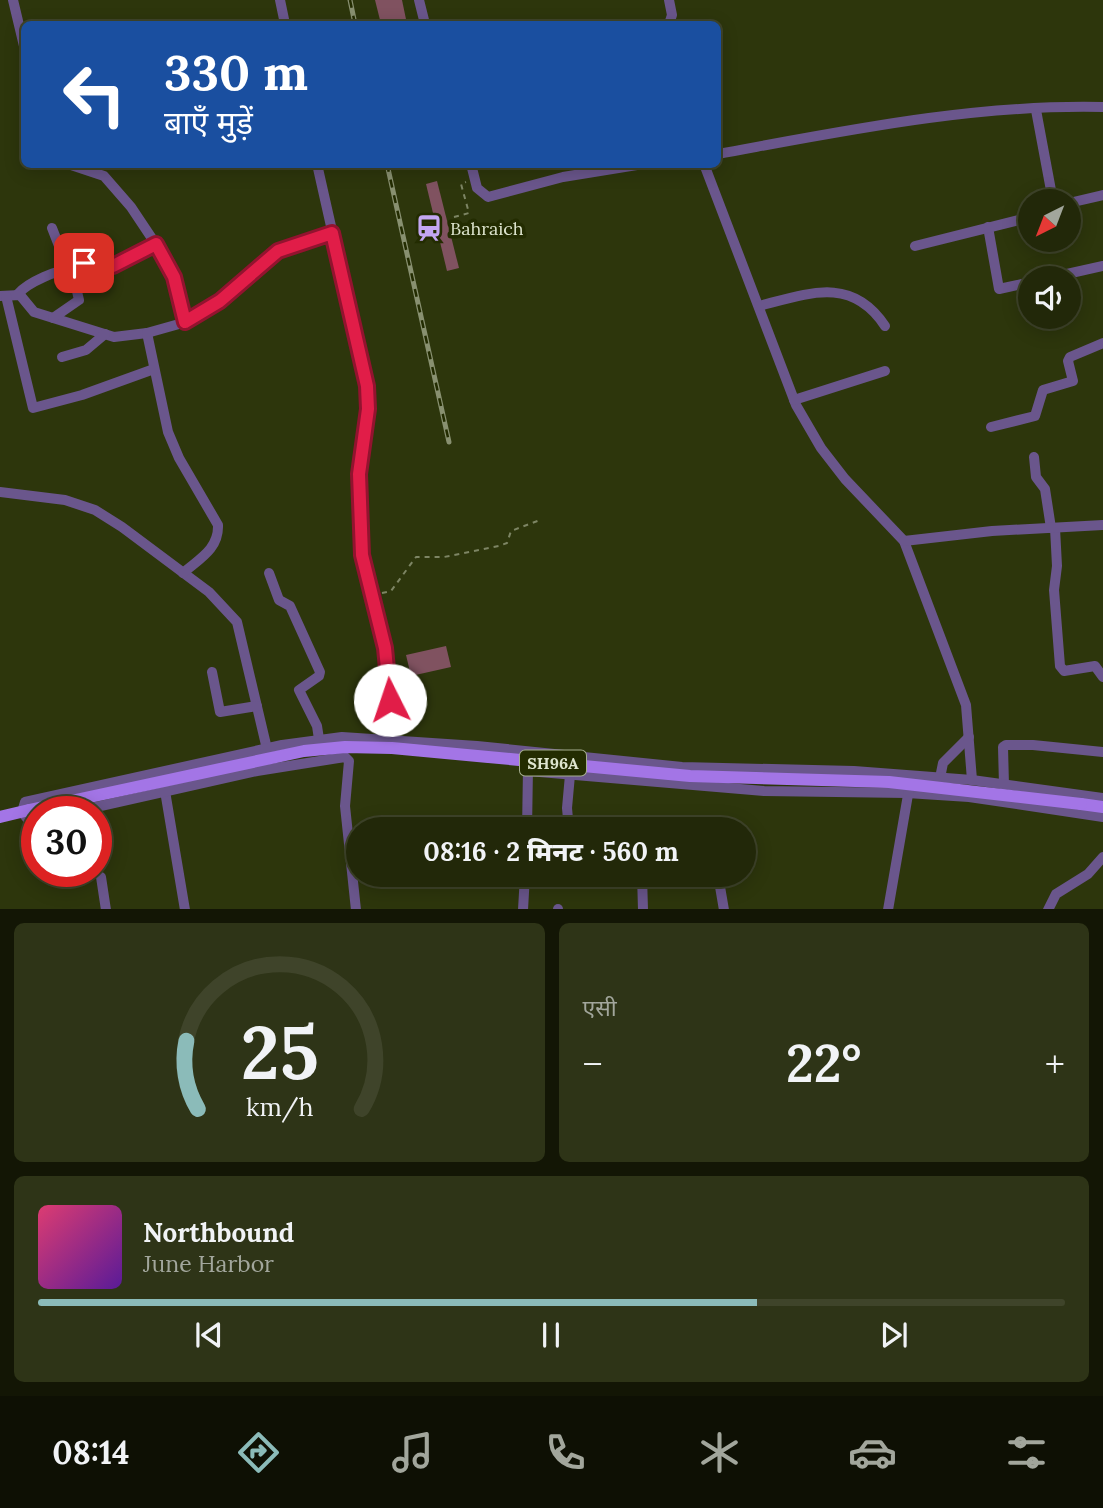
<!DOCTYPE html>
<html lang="hi">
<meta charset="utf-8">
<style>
:root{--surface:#222809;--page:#2e3417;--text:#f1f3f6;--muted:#a2a69c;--line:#3f442a;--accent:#8bbbb9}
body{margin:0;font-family:Lora,"Noto Sans Devanagari",serif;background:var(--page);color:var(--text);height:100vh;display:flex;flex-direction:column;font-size:26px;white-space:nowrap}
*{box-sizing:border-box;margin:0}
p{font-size:23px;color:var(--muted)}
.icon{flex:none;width:38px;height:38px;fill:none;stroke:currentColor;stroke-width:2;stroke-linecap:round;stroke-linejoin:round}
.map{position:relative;height:909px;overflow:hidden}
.sheet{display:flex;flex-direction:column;gap:14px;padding:14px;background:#131605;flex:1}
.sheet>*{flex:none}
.guide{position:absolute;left:21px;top:21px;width:700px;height:147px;border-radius:10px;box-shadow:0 4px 18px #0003,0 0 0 2px var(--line);background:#1a4fa0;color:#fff;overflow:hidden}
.needle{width:46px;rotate:222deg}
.controls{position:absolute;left:1018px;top:189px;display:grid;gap:14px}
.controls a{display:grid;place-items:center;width:63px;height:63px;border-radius:50%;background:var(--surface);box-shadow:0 4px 18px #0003,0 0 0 2px var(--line);font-size:35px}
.speed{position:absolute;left:21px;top:796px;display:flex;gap:14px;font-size:35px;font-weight:700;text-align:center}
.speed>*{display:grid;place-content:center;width:91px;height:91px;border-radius:50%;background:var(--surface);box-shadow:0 4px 18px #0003,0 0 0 2px var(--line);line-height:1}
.speed .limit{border:10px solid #d22;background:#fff;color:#111}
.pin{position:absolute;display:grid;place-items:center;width:60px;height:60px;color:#fff;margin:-30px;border-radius:14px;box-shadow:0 4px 10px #0006}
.me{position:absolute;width:77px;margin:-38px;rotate:356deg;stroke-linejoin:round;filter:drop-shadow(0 0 5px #0008)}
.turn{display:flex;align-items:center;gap:24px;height:147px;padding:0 28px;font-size:32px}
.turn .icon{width:91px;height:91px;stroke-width:2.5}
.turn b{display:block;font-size:49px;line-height:60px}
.big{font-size:52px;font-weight:800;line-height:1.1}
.sheet .widget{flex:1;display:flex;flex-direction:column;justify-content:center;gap:10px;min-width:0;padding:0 24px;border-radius:10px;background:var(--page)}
.sheet .dial{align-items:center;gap:0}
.dial svg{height:182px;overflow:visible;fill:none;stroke:var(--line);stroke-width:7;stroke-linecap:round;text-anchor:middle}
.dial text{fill:var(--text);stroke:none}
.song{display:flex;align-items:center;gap:21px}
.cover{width:84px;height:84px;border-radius:10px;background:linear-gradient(135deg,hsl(340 70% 55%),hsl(270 70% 35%))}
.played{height:7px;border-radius:4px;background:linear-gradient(90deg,var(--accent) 70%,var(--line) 70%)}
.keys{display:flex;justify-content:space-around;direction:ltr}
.heat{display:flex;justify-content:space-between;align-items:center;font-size:38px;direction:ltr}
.sheet .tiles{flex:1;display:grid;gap:14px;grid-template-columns:1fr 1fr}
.widget:last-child{grid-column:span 2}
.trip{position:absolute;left:346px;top:817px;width:410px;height:70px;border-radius:35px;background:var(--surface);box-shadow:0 4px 18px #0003,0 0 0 2px var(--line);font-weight:800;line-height:70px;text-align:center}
.dock{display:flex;height:112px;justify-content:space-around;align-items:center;background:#0e1004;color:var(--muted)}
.dock .icon{width:49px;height:49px}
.dock .on{color:var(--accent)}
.dock b{font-size:32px;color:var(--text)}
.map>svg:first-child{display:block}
</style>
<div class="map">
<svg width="1103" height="910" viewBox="0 0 1103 910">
<rect width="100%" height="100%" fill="#2d360c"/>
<g fill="#805260">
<path d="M375,0H402L407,24H381Z"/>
<path d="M437,181L459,268L447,271L426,184Z"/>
<path d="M446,646L451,667L411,676L406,655Z"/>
</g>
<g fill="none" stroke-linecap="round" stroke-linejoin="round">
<g stroke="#7d8564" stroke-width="2" stroke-dasharray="5 5" stroke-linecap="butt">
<path d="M364,166L366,164"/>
<path d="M454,217L469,213L461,184L466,182"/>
<path d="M382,593L391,591L416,557H444L499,546L507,543L511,531L540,520"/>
</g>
<g stroke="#6a568c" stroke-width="10">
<path d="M13,0L24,46"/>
<path d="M280,0L285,24"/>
<path d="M419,0L425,24"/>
<path d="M669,0L672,15L669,24"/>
<path d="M1036,110L1053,201"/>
<path d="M718,154C844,131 973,104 1103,107"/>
<path d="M68,164L104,176L131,207L169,264L185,322"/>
<path d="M317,164L367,386L368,409L359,474L362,555L385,648L389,680L390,739"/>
<path d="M471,164L477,188L488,197L563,177L643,164"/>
<path d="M704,164L796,405L821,448L845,479L904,541L966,705L972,780"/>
<path d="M1069,203L1103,195"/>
<path d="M988,227L999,289L1031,282"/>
<path d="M52,228L61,251L76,262L113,266L156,244"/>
<path d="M915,246L1031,217"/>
<path d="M1049,278L1103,266"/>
<path d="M18,294C27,283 59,268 73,270"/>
<path d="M0,296L20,295L34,312L114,337L147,333"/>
<path d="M6,296L33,408L82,395L154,369"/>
<path d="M759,306C809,293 852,276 885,326"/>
<path d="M53,318L79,300L73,274L76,262"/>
<path d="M62,357L86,350L105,334"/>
<path d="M794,400L885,371"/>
<path d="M991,427L1035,416L1043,390L1073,381L1068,361L1070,357L1103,343"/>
<path d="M1034,457L1036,477L1045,489L1051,528"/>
<path d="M0,492L65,500L95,510L122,527L209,592L237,622L267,749"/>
<path d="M1055,528L1057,566L1054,590L1060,666L1064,671L1095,666L1103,677"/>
<path d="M904,541L992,531L1103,525"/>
<path d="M183,573C199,559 219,549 218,525L179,458L168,432L147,333L179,324L208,310L278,251L333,233"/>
<path d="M269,573L279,600L290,606L320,672L319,676L299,690L317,726L319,739"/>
<path d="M212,672L220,712L257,706"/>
<path d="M528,771L764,791L907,793L969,797L1103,817"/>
<path d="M940,778L943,763L969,737"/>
<path d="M1004,785L1003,747L1006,745H1033L1103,752"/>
<path d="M165,791L185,910"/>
<path d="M74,812L257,771L345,757L349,761L345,806L356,910"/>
<path d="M37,821H29L22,812L25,802L282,745L342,737L477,746L682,767L854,771L972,780L1103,798"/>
<path d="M527,830L528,768"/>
<path d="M569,830L567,808L570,775"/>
<path d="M642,875L643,910"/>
<path d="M718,875L724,910"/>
<path d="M101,877L106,910"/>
<path d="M558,909V910"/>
<path d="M523,910L525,875"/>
<path d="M888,910L909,789"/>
<path d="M1048,910L1056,894L1088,874L1103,857"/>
</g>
<g stroke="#a375e6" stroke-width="12">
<path d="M1081,804L1103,807"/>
<path d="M0,817L29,810"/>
</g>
<defs>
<g id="rail">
<path d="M350,0L355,24"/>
<path d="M387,164L449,442"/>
</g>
</defs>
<use href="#rail" stroke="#889070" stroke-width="5"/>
<use href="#rail" stroke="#232c01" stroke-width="2.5" stroke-dasharray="8" stroke-linecap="butt"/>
<path stroke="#a375e6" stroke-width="12" d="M29,810L304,751L345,747L392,748L690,776L889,782L1081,804"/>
</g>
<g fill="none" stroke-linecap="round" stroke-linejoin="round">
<defs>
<path id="route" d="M84,263L113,266L156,244L174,277L185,322L220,301L278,251L332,233L367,386L368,409L359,474L362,555L385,648L390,700"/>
</defs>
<use href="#route" stroke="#92132f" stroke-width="18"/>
<use href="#route" stroke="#e11d48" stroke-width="12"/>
</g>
<defs>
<symbol id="station-bare" viewBox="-9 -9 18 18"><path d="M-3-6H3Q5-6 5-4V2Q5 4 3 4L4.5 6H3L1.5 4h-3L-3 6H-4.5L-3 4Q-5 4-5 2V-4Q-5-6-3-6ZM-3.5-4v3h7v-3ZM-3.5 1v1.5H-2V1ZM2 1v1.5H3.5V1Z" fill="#c3a7f2" stroke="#232c01" stroke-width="2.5" paint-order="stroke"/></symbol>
</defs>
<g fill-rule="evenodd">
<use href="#station-bare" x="410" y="209" width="38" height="38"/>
</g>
<g text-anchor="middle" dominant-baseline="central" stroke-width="7" stroke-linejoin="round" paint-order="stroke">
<rect fill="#232c01" stroke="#a6ae90" stroke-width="2" x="520" y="750.5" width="66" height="25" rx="5"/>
<g font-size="16" font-weight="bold" fill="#dee5ce">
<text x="553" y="763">SH96A</text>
</g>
<g font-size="18" fill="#dee5ce" stroke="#232c01" text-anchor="start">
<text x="450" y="228">Bahraich</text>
</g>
</g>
</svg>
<div class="controls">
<a><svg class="needle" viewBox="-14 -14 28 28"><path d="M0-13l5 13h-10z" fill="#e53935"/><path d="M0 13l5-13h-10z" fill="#a2a69c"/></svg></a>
<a><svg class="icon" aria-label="sound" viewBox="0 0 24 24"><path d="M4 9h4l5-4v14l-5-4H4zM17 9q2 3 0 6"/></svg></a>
</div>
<div class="speed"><div class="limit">30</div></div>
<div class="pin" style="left:84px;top:263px;background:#d93025"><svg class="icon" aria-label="arrive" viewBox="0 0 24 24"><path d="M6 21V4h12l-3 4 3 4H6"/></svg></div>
<svg class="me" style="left:390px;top:700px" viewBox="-20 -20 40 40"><circle r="19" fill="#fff"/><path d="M0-13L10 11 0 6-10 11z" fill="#e11d48"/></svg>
<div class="trip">08:16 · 2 मिनट · 560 m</div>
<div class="guide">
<div class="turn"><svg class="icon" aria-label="left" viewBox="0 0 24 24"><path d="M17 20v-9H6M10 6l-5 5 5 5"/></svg><div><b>330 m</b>बाएँ मुड़ें</div></div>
</div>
</div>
<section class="sheet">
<div class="tiles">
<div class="widget dial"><svg viewBox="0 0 100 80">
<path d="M14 69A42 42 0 1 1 86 69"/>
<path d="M14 69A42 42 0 0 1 9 39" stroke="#8bbbb9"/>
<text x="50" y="56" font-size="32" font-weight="700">25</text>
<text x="50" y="72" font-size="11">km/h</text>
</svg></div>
<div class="widget"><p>एसी</p>
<div class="heat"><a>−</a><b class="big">22°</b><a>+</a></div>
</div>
<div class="widget">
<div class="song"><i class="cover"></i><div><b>Northbound</b><p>June Harbor</p></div></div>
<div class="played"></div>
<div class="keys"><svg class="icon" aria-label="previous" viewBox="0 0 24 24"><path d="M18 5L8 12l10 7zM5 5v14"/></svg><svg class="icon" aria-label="pause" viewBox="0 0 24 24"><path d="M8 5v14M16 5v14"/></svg><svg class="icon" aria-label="next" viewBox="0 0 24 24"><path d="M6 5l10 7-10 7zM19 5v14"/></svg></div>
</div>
</div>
</section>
<nav class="dock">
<b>08:14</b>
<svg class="icon on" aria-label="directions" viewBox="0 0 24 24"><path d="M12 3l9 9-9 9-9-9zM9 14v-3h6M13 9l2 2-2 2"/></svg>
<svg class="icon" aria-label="music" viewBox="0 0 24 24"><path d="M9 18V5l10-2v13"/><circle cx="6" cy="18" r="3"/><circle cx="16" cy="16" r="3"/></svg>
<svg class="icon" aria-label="phone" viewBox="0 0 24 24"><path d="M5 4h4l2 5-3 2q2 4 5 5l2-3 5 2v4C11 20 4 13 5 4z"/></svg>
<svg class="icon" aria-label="climate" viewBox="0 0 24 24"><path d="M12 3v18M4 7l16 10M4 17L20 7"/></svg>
<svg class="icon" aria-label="car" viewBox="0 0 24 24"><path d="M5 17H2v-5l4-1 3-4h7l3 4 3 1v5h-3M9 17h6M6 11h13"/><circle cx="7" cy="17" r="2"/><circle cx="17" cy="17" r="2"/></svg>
<svg class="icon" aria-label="filters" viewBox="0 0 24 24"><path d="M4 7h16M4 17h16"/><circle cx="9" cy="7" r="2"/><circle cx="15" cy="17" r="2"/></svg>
</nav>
